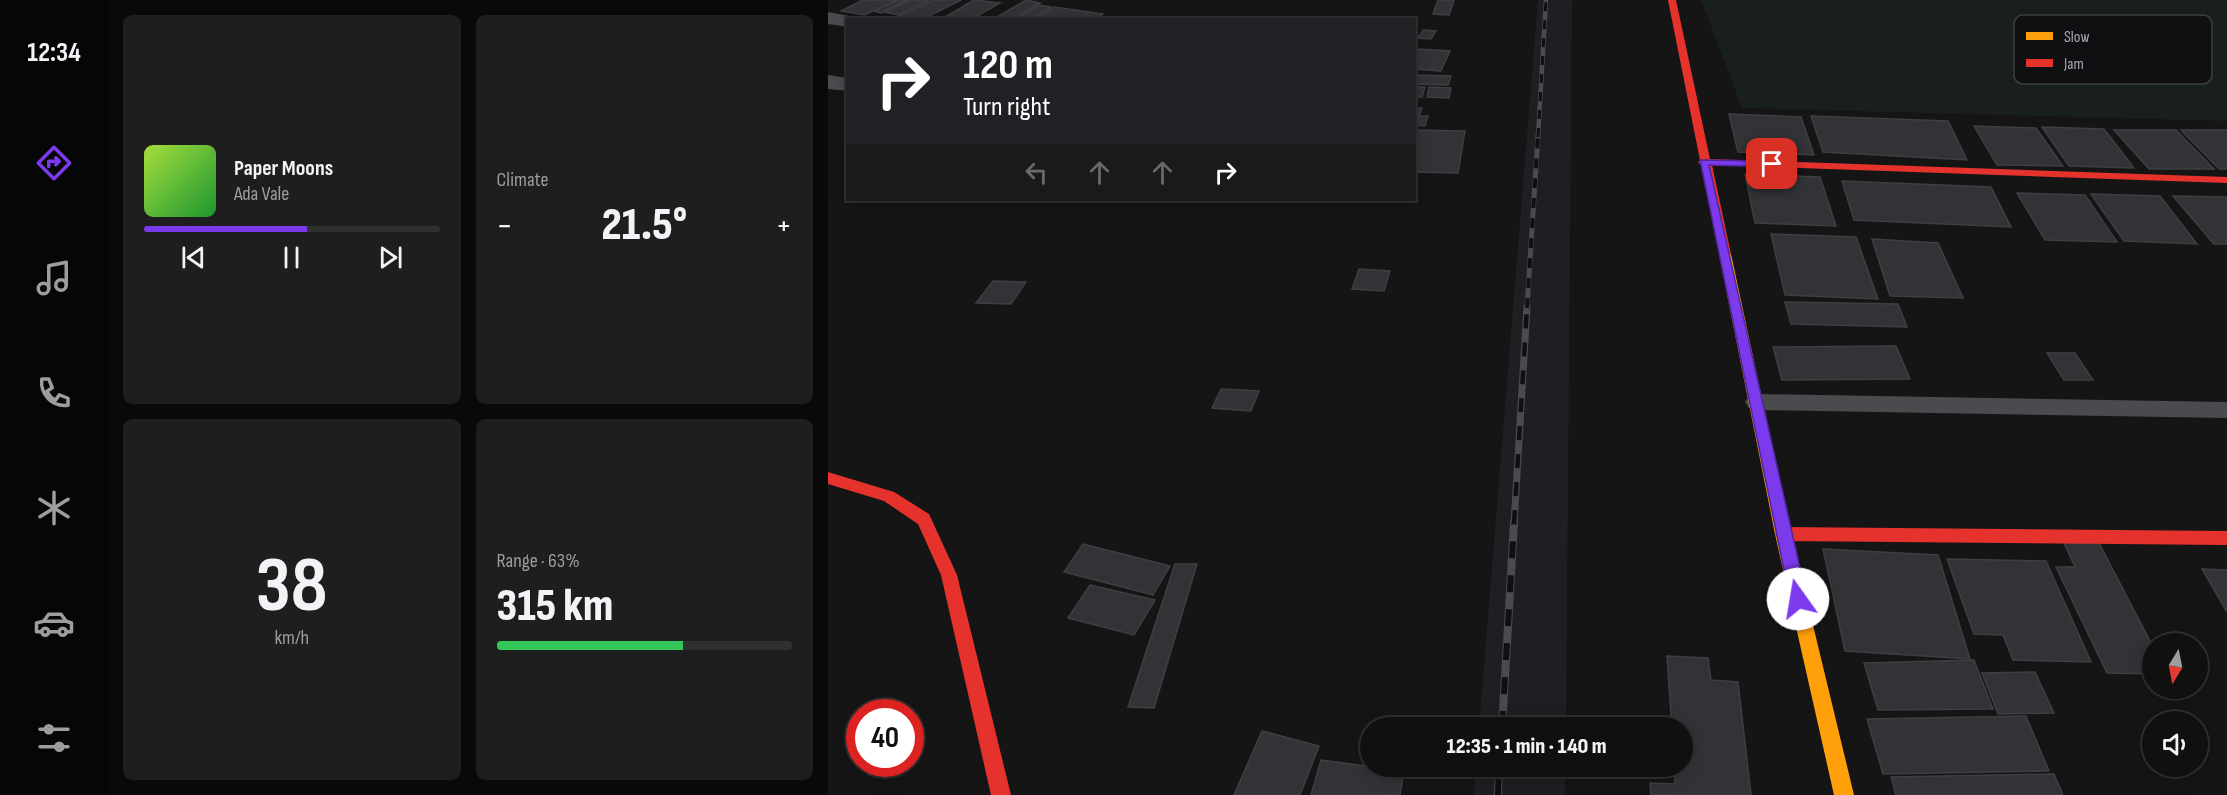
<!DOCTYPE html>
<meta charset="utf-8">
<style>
:root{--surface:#101010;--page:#1e1e1e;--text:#f1f3f6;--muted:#9c9d9f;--line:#303030;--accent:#7c3aed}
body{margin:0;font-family:"Sofia Sans Condensed",sans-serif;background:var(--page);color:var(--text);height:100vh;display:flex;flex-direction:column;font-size:22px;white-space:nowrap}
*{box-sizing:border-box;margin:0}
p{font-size:20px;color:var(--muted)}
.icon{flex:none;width:33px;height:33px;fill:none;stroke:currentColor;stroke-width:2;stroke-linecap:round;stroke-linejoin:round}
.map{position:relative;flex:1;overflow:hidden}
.panel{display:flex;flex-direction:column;gap:15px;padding:15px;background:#090909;width:720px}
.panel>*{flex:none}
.top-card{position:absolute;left:18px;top:18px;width:570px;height:183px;border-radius:0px;box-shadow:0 3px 15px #0003,0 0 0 2px var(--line);background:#202124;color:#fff;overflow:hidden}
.needle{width:39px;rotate:190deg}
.buttons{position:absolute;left:1314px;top:633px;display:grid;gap:12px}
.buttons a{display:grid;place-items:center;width:66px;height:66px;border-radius:50%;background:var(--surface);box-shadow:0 3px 15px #0003,0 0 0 2px var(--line);font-size:30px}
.speed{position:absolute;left:18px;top:699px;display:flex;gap:12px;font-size:30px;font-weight:700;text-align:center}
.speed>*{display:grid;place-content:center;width:78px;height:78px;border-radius:50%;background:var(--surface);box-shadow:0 3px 15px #0003,0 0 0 2px var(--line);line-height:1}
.speed .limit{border:9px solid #d22;background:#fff;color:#111}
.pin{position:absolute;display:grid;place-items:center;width:51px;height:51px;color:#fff;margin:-26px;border-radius:12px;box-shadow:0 3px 9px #0006}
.me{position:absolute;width:66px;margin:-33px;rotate:347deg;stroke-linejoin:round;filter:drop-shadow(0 0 4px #0008)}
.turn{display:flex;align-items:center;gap:21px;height:126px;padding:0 18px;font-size:27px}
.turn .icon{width:78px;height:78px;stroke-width:2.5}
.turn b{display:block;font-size:42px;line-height:51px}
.lanes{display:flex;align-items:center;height:57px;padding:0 18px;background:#0003;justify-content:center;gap:30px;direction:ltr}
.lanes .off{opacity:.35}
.big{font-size:45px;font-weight:800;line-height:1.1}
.panel .card{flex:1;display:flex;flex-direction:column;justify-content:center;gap:9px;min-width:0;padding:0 21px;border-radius:9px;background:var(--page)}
.panel .dial{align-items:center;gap:0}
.dial b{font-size:78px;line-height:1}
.song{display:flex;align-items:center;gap:18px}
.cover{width:72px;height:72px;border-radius:9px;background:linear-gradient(135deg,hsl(80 70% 55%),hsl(130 70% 35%))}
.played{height:6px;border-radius:3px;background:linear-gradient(90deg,var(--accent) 55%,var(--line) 55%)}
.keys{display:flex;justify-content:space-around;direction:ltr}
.heat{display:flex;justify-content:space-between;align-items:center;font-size:33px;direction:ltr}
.charge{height:9px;border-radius:4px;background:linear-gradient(90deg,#34c759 63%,var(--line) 0)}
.panel .tiles{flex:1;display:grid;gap:15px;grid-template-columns:repeat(2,1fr)}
.trip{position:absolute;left:532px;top:717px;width:333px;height:60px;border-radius:30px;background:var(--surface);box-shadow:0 3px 15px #0003,0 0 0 2px var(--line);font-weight:800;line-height:60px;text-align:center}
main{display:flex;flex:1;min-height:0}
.dock{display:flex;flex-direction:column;width:108px;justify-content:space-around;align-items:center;background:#060606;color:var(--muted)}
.dock .icon{width:42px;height:42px}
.dock .active{color:var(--accent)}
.dock b{font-size:27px;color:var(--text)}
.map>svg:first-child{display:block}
</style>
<main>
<nav class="dock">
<b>12:34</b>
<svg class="icon active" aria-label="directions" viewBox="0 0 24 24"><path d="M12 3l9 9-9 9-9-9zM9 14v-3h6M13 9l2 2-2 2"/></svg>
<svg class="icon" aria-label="music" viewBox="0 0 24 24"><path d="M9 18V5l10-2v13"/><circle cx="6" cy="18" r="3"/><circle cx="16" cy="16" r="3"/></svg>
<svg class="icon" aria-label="phone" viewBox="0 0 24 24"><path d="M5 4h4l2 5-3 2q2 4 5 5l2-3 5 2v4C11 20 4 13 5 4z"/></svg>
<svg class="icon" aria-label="climate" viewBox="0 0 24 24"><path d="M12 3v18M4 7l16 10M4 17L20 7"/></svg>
<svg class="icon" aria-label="car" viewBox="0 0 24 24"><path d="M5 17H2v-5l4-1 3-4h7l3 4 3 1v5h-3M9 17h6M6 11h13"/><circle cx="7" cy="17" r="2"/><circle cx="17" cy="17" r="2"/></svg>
<svg class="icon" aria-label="filters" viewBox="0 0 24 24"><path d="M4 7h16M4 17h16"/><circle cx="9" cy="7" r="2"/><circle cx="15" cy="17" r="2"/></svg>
</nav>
<section class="panel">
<div class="tiles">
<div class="card">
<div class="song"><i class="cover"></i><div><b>Paper Moons</b><p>Ada Vale</p></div></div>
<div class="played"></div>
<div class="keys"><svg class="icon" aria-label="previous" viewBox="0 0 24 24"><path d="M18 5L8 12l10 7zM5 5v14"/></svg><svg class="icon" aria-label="pause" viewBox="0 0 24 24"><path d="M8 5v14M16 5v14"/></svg><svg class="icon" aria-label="next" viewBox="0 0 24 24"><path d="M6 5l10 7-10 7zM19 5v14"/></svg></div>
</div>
<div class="card"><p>Climate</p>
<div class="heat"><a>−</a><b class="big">21.5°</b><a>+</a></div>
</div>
<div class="card dial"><b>38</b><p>km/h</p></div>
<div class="card"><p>Range · 63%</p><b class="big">315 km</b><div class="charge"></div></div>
</div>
</section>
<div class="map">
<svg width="1399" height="795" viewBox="0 0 1399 795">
<rect width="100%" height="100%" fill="#151515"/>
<g fill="#1f1f23">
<path d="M710,0H744L738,727H651Z"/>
<path d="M648,767H737V795H646Z"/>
</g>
<path fill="#19201b" d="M873,0H1399V121L914,108Z"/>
<g fill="#323336" stroke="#3e3f42" stroke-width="1.5">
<path d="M35,0H68L37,15L13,11Z"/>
<path d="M69,0H79L53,13L46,11Z"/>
<path d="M81,0H101L70,15L56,12Z"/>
<path d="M105,0H133L93,20L69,17Z"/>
<path d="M146,0L172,3L149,16L158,18L155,20H112Z"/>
<path d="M198,0L212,3L183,20H164Z"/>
<path d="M610,0H626L621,15L605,14Z"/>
<path d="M211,5L223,7L203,20H186Z"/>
<path d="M226,7L261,12L249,20H206Z"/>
<path d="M261,12L275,14L267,20H251Z"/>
<path d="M595,30L608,31L603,39L590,38Z"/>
<path d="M589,49L622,51L613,71L586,69Z"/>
<path d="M586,75L623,76L620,85L586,84Z"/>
<path d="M586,87H597L594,97H586Z"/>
<path d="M601,87L623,88L621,98L599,97Z"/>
<path d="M586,108H594L591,116H600L597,126L586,125Z"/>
<path d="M901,114L973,117L986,155L910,152Z"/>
<path d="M983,116L1120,121L1139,160L995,152Z"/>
<path d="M1146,126L1208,128L1235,166L1169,165Z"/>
<path d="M1214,127L1276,129L1306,168L1241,166Z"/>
<path d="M586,130L637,131L630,173L586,172Z"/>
<path d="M1286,130H1348L1386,169H1321Z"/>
<path d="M1353,130H1399V169H1391Z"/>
<path d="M917,174L992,177L1008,226L927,223Z"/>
<path d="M1014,181L1163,187L1183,227L1026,220Z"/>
<path d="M1189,193L1257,195L1289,242L1217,240Z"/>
<path d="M1263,194L1332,196L1369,244L1296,241Z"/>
<path d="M1345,196L1399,197V244H1386Z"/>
<path d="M943,234L1028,237L1050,299L957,295Z"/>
<path d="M1044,239L1110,243L1135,298L1062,296Z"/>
<path d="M531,269L562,271L556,291L524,289Z"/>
<path d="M165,281L198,282L183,304L148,303Z"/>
<path d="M957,302L1070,304L1079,327L963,324Z"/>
<path d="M1068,346L1082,379L954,380L945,347Z"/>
<path d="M1219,353H1247L1265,380H1236Z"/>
<path d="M393,389L431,391L423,411L384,408Z"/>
<path d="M1236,543H1271L1324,645V674L1279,673L1228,567H1247Z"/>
<path d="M255,544L342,566L325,595L236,572Z"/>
<path d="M995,549L1110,555L1142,659L1017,651Z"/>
<path d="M1119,559L1218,561L1263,662L1185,660L1175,635L1146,634Z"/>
<path d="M347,564H369L326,708L300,707Z"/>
<path d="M1374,569L1399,570V612Z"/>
<path d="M262,585L327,600L306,635L240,618Z"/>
<path d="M839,656L880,658L883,680L910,682L923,795H823L822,783L847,784L846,766H855V728H844Z"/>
<path d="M1146,660L1165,709L1050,710L1036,663Z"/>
<path d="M1207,672L1226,713L1170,714L1154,673Z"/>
<path d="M1198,716L1221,771L1055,774L1039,719Z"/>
<path d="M434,731L491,746L472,795H406Z"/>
<path d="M493,760L576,771L572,795H483Z"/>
<path d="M1226,774L1235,795H1068L1063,777Z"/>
</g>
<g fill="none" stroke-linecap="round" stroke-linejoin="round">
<path fill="#494b4e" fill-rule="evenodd" d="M928,394L1399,402V418L928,410L921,408L917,402L921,396Z"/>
<g fill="#494b4e" fill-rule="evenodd">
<path d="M0,12L27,17L29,20H20V27L0,24Z"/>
<path d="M0,75L20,78V91L0,89Z"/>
</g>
<path fill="#ff9f0a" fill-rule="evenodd" d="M897,250L903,254L963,534L1026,795H1006L947,534L891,254Z"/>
<g fill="#e5322d" fill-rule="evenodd">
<path d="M840,0H848L882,159L1399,177V183L884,165L903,254L901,257H893L873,165L870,162L872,160Z"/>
<path d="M0,472L66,492L101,514L129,575L183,795H163L113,575L90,524L56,501L0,484Z"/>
<path d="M955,527L1399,531V545L955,541L950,539L947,534L950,529Z"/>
</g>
<defs>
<path id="rail-far3" d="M710,137L718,0"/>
<path id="rail-far2" d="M699,308L710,135"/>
<path id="rail-far1" d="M686,524L699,307"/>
<g id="rail">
<path d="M674,728L686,523"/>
<path d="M670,795L671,766"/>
</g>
</defs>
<use href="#rail-far3" stroke="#494b4e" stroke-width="4.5"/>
<use href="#rail-far2" stroke="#494b4e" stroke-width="5"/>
<use href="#rail-far1" stroke="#494b4e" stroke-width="7"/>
<use href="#rail" stroke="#494b4e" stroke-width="8"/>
<use href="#rail-far3" stroke="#100f11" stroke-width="3" stroke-dasharray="9" stroke-linecap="butt"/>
<use href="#rail-far2" stroke="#100f11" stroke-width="4" stroke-dasharray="10" stroke-linecap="butt"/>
<use href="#rail-far1" stroke="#100f11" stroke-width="4.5" stroke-dasharray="14" stroke-linecap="butt"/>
<use href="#rail" stroke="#100f11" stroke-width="6" stroke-dasharray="17" stroke-linecap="butt"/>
</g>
<path fill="#7c3aed" stroke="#51269a" stroke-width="1.5" d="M872,160L944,161L949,164L944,167L881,165L979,599L976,605L970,607L964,605L962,599Z"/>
<rect x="1186" y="15" width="198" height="69" rx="9" fill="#100f11" stroke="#3d3e43" stroke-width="1.5"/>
<rect x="1198" y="32" width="27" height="8" fill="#ff9f0a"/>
<rect x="1198" y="59" width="27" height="8" fill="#e5322d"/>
<g font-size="16" fill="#a5aab8">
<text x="1236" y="42">Slow</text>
<text x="1236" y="69">Jam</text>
</g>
</svg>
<div class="buttons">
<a><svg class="needle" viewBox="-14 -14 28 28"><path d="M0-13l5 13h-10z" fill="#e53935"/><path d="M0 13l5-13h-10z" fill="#9c9d9f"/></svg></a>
<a><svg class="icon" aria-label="sound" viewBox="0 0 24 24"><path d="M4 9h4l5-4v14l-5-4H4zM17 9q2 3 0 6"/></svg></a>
</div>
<div class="speed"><div class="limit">40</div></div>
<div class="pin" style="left:944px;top:164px;background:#d93025"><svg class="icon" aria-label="arrive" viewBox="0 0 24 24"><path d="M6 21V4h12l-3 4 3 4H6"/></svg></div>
<svg class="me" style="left:970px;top:599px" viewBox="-20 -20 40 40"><circle r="19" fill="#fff"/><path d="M0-13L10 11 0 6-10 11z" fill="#7c3aed"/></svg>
<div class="trip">12:35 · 1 min · 140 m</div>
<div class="top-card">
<div class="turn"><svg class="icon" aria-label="right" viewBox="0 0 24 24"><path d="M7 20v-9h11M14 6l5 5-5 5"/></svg><div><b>120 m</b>Turn right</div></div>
<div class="lanes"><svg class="icon off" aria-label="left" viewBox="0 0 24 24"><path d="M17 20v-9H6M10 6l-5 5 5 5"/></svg><svg class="icon off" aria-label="ahead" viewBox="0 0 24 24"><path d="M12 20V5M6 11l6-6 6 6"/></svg><svg class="icon off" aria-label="ahead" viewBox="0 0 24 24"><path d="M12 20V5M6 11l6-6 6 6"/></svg><svg class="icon" aria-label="right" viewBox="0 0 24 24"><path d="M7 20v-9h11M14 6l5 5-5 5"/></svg></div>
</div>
</div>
</main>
